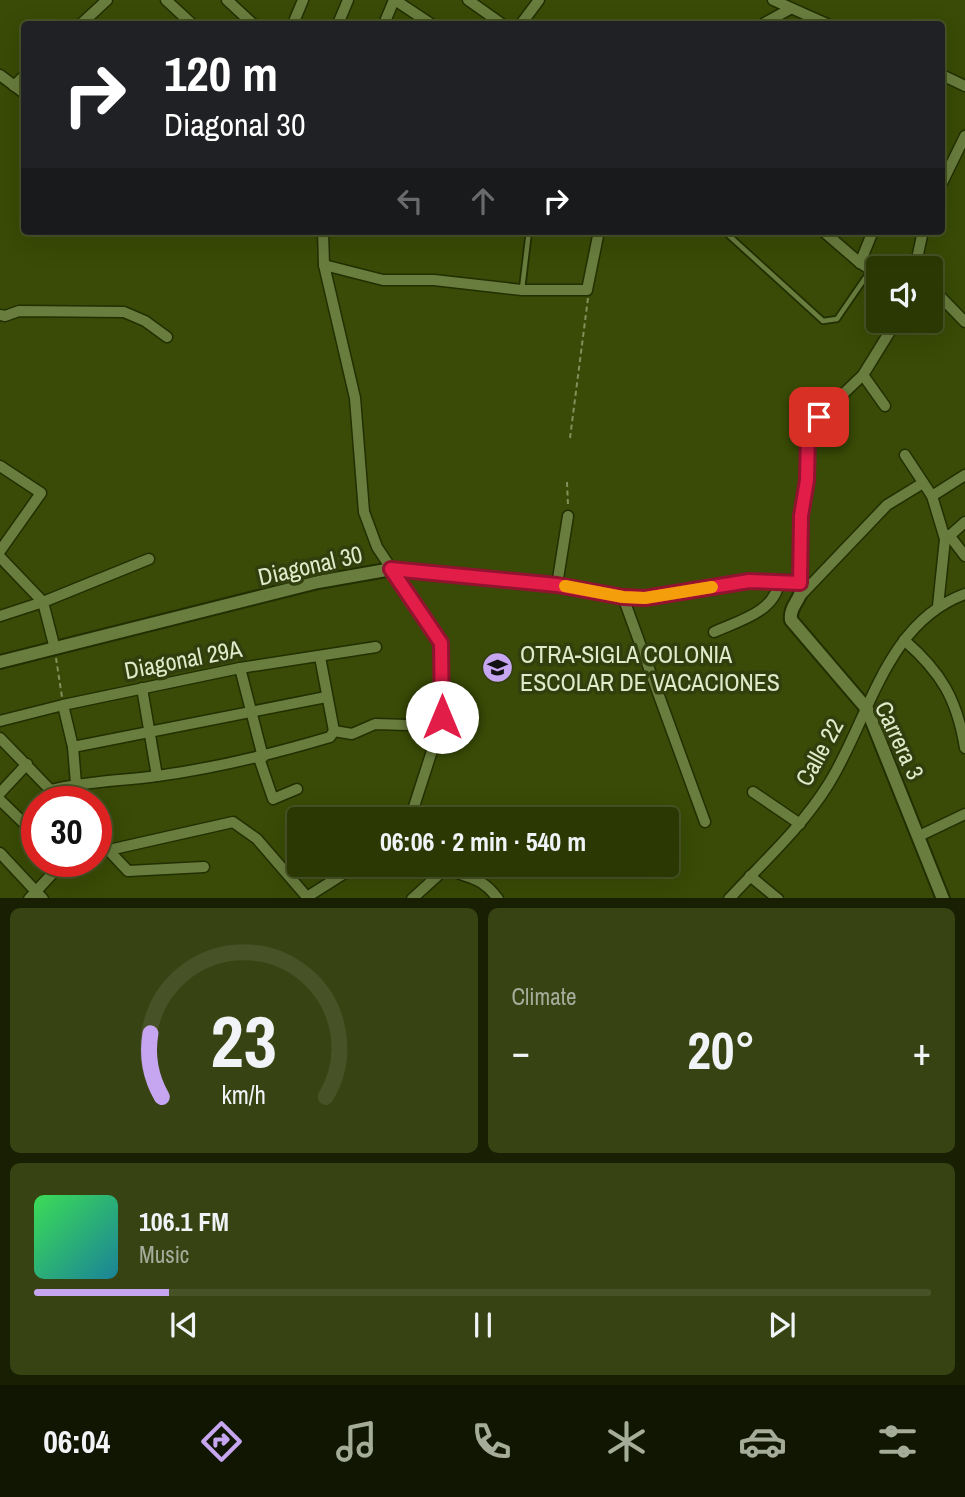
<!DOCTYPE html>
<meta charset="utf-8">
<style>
:root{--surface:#2b3804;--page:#374313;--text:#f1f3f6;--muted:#a6ac9a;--line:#475226;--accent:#c6a6f0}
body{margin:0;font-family:"Archivo Narrow",sans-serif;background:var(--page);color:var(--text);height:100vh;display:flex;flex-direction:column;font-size:26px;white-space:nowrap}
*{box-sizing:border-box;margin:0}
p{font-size:23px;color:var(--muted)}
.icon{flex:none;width:38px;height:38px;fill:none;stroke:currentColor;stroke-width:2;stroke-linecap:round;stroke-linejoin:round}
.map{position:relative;height:898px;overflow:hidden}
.sheet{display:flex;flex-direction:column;gap:10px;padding:10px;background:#181f02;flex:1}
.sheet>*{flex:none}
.guide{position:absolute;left:21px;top:21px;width:924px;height:214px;border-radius:7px;box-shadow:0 7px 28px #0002,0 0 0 2px var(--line);background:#202124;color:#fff;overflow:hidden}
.fabs{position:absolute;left:866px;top:256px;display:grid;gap:14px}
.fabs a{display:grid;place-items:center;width:77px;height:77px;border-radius:7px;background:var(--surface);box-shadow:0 7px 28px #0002,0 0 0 2px var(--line);font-size:35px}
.speed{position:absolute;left:21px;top:786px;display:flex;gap:14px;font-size:35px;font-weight:700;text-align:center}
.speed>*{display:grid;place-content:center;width:91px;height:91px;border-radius:50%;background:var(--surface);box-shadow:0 7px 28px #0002,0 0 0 2px var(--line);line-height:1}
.speed .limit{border:10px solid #d22;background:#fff;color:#111}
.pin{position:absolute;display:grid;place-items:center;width:60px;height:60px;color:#fff;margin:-30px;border-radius:14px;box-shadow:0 4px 10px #0006}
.me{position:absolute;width:77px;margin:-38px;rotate:0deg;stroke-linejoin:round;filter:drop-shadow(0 0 5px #0008)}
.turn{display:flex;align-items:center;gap:24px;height:147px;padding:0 28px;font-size:32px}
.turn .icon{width:91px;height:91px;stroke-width:2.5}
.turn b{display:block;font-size:49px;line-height:60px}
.lanes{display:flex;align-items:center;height:66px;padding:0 28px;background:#0003;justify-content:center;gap:35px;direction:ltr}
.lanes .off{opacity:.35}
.big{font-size:52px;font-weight:700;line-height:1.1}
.sheet .tile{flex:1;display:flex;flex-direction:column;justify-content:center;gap:10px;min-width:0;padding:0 24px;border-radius:10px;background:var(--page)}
.sheet .dial{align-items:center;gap:0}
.dial svg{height:182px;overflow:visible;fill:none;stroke:var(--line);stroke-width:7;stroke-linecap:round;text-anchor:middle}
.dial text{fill:var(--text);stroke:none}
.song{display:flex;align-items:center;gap:21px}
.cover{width:84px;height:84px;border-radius:10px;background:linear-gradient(135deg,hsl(130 70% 55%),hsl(190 70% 35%))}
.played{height:7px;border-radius:4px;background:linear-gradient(90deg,var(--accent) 15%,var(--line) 15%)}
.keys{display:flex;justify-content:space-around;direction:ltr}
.heat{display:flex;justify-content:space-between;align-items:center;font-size:38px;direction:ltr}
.sheet .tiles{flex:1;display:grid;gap:10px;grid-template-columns:1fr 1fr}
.tile:last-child{grid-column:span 2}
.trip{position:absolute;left:287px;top:807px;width:392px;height:70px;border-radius:7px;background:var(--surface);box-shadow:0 7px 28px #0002,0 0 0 2px var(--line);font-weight:700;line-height:70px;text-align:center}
.menu{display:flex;height:112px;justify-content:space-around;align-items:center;background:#111602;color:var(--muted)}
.menu .icon{width:49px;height:49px}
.menu .on{color:var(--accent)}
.menu b{font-size:32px;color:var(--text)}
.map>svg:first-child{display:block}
</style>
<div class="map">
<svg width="965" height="899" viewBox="0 0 965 899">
<rect width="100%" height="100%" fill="#394b06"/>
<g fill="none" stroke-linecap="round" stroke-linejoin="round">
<defs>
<g id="service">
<path d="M724,231L823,321L837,319L870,271"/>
<path d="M522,289L529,231"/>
</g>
<g id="minor">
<path d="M166,0L192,24"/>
<path d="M227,0L253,24"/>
<path d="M395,0L431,24"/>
<path d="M468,0L502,24"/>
<path d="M773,0L827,24"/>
<path d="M81,24L107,0"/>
<path d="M293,24L303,0"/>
<path d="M338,24L348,0"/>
<path d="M384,24L394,0"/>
<path d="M521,24L539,0"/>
<path d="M763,24L790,9"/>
<path d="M0,75L24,93"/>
<path d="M942,75L965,86"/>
<path d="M14,86L24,76"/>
<path d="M942,183L965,136"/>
<path d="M323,231L324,265L355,398L364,512L377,547L441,644L440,726L410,819"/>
<path d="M823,231L860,263L878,274"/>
<path d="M860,263L873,231"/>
<path d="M324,265L383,280H434L522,290H587L599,231"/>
<path d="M915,268L923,231"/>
<path d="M931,287L965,322"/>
<path d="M0,315L5,316L19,311L124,312L145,321L167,337"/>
<path d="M863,375L885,406"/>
<path d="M905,455L932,496L945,539L938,606"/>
<path d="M0,466L41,493L0,551"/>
<path d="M932,496L965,475"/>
<path d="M949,535L965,556"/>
<path d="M947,538L965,522"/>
<path d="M0,557L43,602L55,649"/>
<path d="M800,583L801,516L807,480L808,434L819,417L863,375L897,320"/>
<path d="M557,585L568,516"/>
<path d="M802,594L887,505L923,483"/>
<path d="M623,597L705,822"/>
<path d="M0,616L43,602L149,559"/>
<path d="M714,632C738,621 775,612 779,582"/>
<path d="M904,640C941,672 957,699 965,748"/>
<path d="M240,668L263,757"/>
<path d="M142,688L157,776"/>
<path d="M63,705L73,747L76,784"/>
<path d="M0,721L63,705L240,668L376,647"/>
<path d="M334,731L352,734L375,724L440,726"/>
<path d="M0,738L62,802"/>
<path d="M73,747L326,697"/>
<path d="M259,758L273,799L297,789"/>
<path d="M51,790C86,781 121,781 157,776C216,768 273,754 330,737L334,731L320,657"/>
<path d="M753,792L800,824"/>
<path d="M0,793L27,764"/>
<path d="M0,800L37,836"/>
<path d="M919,836L965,814"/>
<path d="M96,837L128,871L204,867"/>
<path d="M109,850L233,822L257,839L307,897L359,864"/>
<path d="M0,853L43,899"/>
<path d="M442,864C462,881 478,871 498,899"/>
<path d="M750,876L778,899"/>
<path d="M29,899L64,861"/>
<path d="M412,899L446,868"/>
<path d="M729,899C763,862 801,828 828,785C869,720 885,623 965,594"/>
</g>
<path id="tertiary" d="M0,662L318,582L392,569L557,585L623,597L644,598L749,581L798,582L802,584C803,599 789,605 791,620L867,709L943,899"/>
</defs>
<use href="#service" stroke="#222f00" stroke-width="8"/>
<use href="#minor" stroke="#222f00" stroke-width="13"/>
<use href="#tertiary" stroke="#222f00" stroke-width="16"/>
<g stroke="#81915c" stroke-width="2" stroke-dasharray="5 3.5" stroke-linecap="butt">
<path d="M570,438L588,298"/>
<path d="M567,482L568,505"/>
<path d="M56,658L62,697"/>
</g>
<use href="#service" stroke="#697d3e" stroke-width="4.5"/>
<use href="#minor" stroke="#697d3e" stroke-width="10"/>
<use href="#tertiary" stroke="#697d3e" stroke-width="12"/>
</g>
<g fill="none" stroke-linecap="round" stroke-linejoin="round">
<defs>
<path id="route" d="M442,717L441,643L391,569L557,585L623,597L645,598L749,581L800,583L801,516L807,480L808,434L819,417"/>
</defs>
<use href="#route" stroke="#92132f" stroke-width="18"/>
<use href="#route" stroke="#e11d48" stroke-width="12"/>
<path stroke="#f59e0b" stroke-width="12" d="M565,586L623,597L645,598L712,587"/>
</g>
<defs>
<symbol id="school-disc" viewBox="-11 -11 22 22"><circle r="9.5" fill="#c6a6f0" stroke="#313f0e"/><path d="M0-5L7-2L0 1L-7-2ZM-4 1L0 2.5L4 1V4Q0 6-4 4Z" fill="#111"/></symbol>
</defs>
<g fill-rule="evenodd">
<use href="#school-disc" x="480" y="650" width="35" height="35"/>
</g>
<g text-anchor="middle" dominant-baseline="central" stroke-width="7" stroke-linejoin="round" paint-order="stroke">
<g font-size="24" fill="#dfeccb" stroke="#313f0e">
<text transform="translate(310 565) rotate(-13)">Diagonal 30</text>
<text transform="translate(183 659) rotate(-11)">Diagonal 29A</text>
<text transform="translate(900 740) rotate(65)">Carrera 3</text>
<text transform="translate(819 752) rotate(-61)">Calle 22</text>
</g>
<g font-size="24" fill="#dfeccb" stroke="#313f0e" text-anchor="start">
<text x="520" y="654">OTRA-SIGLA COLONIA<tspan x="520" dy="28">ESCOLAR DE VACACIONES</tspan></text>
</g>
</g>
</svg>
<div class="fabs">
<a><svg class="icon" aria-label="sound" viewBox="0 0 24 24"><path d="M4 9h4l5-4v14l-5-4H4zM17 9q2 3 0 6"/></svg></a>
</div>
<div class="speed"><div class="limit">30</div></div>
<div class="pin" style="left:819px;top:417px;background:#d93025"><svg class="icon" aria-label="arrive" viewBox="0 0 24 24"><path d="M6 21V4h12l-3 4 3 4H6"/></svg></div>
<svg class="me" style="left:442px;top:717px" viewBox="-20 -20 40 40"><circle r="19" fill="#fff"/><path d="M0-13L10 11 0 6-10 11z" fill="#e11d48"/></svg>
<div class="trip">06:06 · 2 min · 540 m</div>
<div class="guide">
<div class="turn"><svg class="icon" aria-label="right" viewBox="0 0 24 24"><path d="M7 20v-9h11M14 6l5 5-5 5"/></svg><div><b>120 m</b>Diagonal 30</div></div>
<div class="lanes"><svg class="icon off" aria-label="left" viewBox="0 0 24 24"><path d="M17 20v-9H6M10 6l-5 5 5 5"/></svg><svg class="icon off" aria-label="ahead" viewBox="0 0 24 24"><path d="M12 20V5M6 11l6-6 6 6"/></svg><svg class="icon" aria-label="right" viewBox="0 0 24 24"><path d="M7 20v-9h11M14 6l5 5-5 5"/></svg></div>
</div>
</div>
<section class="sheet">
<div class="tiles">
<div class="tile dial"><svg viewBox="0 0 100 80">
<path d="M14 69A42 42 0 1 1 86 69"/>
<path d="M14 69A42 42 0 0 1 9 41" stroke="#c6a6f0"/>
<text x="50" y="56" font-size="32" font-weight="700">23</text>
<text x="50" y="72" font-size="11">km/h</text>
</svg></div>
<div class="tile"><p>Climate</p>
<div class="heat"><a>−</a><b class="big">20°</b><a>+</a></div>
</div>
<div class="tile">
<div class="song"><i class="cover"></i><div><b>106.1 FM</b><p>Music</p></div></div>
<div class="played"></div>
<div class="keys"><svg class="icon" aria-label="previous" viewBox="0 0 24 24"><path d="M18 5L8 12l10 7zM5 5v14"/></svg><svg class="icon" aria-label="pause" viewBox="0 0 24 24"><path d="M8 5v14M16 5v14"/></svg><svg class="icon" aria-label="next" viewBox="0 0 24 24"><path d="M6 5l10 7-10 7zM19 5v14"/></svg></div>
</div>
</div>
</section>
<nav class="menu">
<b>06:04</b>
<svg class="icon on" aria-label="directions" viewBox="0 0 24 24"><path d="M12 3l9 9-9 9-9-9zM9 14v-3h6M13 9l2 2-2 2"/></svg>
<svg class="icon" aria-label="music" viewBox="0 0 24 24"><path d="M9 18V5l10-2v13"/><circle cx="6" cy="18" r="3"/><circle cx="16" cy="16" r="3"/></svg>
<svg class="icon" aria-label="phone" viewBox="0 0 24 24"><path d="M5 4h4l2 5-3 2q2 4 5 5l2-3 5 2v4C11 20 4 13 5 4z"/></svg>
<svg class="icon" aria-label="climate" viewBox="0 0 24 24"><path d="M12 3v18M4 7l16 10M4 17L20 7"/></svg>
<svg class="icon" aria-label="car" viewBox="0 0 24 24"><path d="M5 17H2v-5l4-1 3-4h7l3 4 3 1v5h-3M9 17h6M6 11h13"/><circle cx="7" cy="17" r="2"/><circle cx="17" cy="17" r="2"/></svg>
<svg class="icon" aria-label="filters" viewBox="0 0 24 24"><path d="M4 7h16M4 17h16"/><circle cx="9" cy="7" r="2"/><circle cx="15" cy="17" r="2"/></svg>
</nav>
